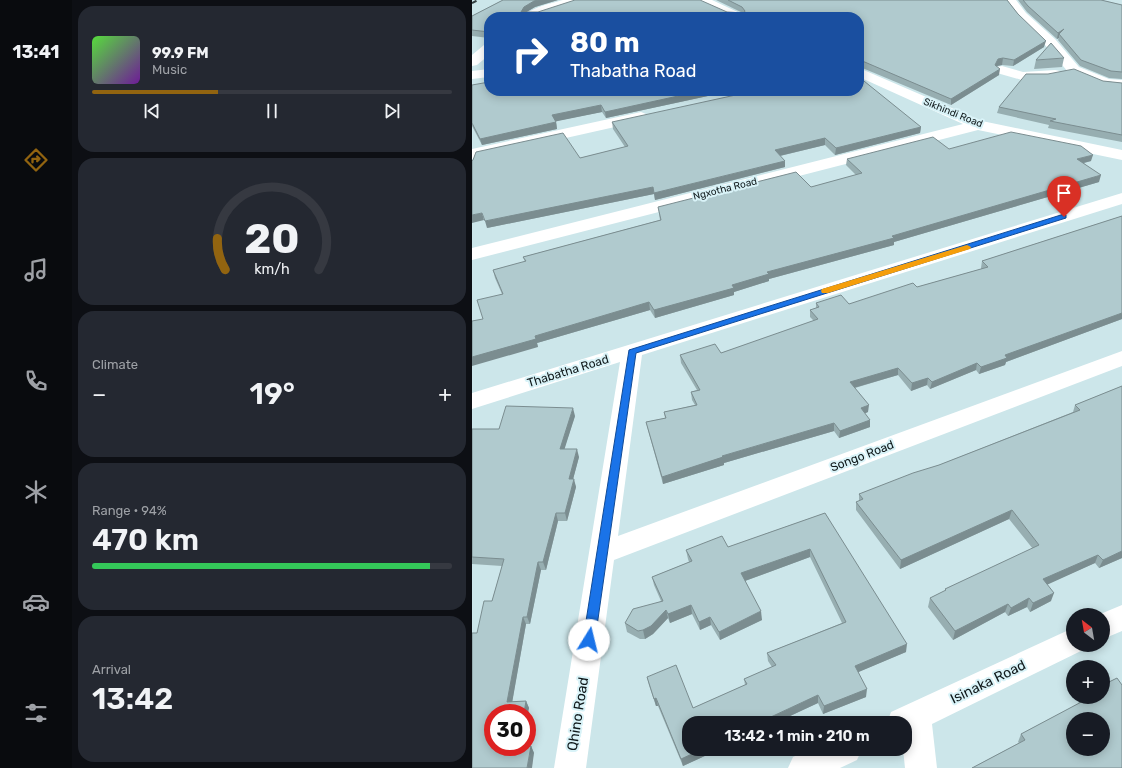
<!DOCTYPE html>
<meta charset="utf-8">
<style>
:root{--surface:#171b24;--page:#242831;--text:#f1f3f6;--muted:#9ea1a6;--line:#363941;--accent:#926410}
body{margin:0;font-family:Rubik,sans-serif;background:var(--page);color:var(--text);height:100vh;display:flex;flex-direction:column;font-size:15px;white-space:nowrap}
*{box-sizing:border-box;margin:0}
p{font-size:13px;color:var(--muted)}
.icon{flex:none;width:22px;height:22px;fill:none;stroke:currentColor;stroke-width:2;stroke-linecap:round;stroke-linejoin:round}
.map{position:relative;flex:1;overflow:hidden}
.sheet{display:flex;flex-direction:column;gap:6px;padding:6px;background:#0d0f14;width:400px}
.sheet>*{flex:none}
.hud{position:absolute;left:12px;top:12px;width:380px;height:84px;border-radius:16px;box-shadow:0 2px 10px #0003;background:#1a4fa0;color:#fff;overflow:hidden}
.needle{width:26px;rotate:329deg}
.fabs{position:absolute;left:594px;top:608px;display:grid;gap:8px}
.fabs a{display:grid;place-items:center;width:44px;height:44px;border-radius:50%;background:var(--surface);box-shadow:0 2px 10px #0003;font-size:20px}
.speed{position:absolute;left:12px;top:704px;display:flex;gap:8px;font-size:20px;font-weight:700;text-align:center}
.speed>*{display:grid;place-content:center;width:52px;height:52px;border-radius:50%;background:var(--surface);box-shadow:0 2px 10px #0003;line-height:1}
.speed .limit{border:6px solid #d22;background:#fff;color:#111}
.pin{position:absolute;display:grid;place-items:center;width:34px;height:34px;color:#fff;margin:-41px -17px;border-radius:50% 50% 50% 0;rotate:-45deg;box-shadow:0 0 4px #0007}
.pin .icon{rotate:45deg}
.me{position:absolute;width:44px;margin:-22px;rotate:9deg;stroke-linejoin:round;filter:drop-shadow(0 0 3px #0008)}
.turn{display:flex;align-items:center;gap:14px;height:84px;padding:0 20px;font-size:18px}
.turn .icon{width:52px;height:52px;stroke-width:2.5}
.turn b{display:block;font-size:28px;line-height:34px}
.big{font-size:30px;font-weight:600;line-height:1.1}
.sheet .tile{flex:1;display:flex;flex-direction:column;justify-content:center;gap:6px;min-width:0;padding:0 14px;border-radius:16px;background:var(--page)}
.sheet .dial{align-items:center;gap:0}
.dial svg{height:104px;overflow:visible;fill:none;stroke:var(--line);stroke-width:7;stroke-linecap:round;text-anchor:middle}
.dial text{fill:var(--text);stroke:none}
.song{display:flex;align-items:center;gap:12px}
.cover{width:48px;height:48px;border-radius:6px;background:linear-gradient(135deg,hsl(110 70% 55%),hsl(280 70% 35%))}
.played{height:4px;border-radius:2px;background:linear-gradient(90deg,var(--accent) 35%,var(--line) 35%)}
.keys{display:flex;justify-content:space-around;direction:ltr}
.heat{display:flex;justify-content:space-between;align-items:center;font-size:22px;direction:ltr}
.charge{height:6px;border-radius:3px;background:linear-gradient(90deg,#34c759 94%,var(--line) 0)}
.trip{position:absolute;left:210px;top:716px;width:230px;height:40px;border-radius:16px;background:var(--surface);box-shadow:0 2px 10px #0003;font-weight:600;line-height:40px;text-align:center}
main{display:flex;flex:1;min-height:0}
.menu{display:flex;flex-direction:column;width:72px;justify-content:space-around;align-items:center;background:#090b0e;color:var(--muted)}
.menu .icon{width:28px;height:28px}
.menu .selected{color:var(--accent)}
.menu b{font-size:18px;color:var(--text)}
.map>svg:first-child{display:block}
</style>
<main>
<nav class="menu">
<b>13:41</b>
<svg class="icon selected" aria-label="directions" viewBox="0 0 24 24"><path d="M12 3l9 9-9 9-9-9zM9 14v-3h6M13 9l2 2-2 2"/></svg>
<svg class="icon" aria-label="music" viewBox="0 0 24 24"><path d="M9 18V5l10-2v13"/><circle cx="6" cy="18" r="3"/><circle cx="16" cy="16" r="3"/></svg>
<svg class="icon" aria-label="phone" viewBox="0 0 24 24"><path d="M5 4h4l2 5-3 2q2 4 5 5l2-3 5 2v4C11 20 4 13 5 4z"/></svg>
<svg class="icon" aria-label="climate" viewBox="0 0 24 24"><path d="M12 3v18M4 7l16 10M4 17L20 7"/></svg>
<svg class="icon" aria-label="car" viewBox="0 0 24 24"><path d="M5 17H2v-5l4-1 3-4h7l3 4 3 1v5h-3M9 17h6M6 11h13"/><circle cx="7" cy="17" r="2"/><circle cx="17" cy="17" r="2"/></svg>
<svg class="icon" aria-label="filters" viewBox="0 0 24 24"><path d="M4 7h16M4 17h16"/><circle cx="9" cy="7" r="2"/><circle cx="15" cy="17" r="2"/></svg>
</nav>
<section class="sheet">
<div class="tile">
<div class="song"><i class="cover"></i><div><b>99.9 FM</b><p>Music</p></div></div>
<div class="played"></div>
<div class="keys"><svg class="icon" aria-label="previous" viewBox="0 0 24 24"><path d="M18 5L8 12l10 7zM5 5v14"/></svg><svg class="icon" aria-label="pause" viewBox="0 0 24 24"><path d="M8 5v14M16 5v14"/></svg><svg class="icon" aria-label="next" viewBox="0 0 24 24"><path d="M6 5l10 7-10 7zM19 5v14"/></svg></div>
</div>
<div class="tile dial"><svg viewBox="0 0 100 80">
<path d="M14 69A42 42 0 1 1 86 69"/>
<path d="M14 69A42 42 0 0 1 8 45" stroke="#926410"/>
<text x="50" y="56" font-size="32" font-weight="700">20</text>
<text x="50" y="72" font-size="11">km/h</text>
</svg></div>
<div class="tile"><p>Climate</p>
<div class="heat"><a>−</a><b class="big">19°</b><a>+</a></div>
</div>
<div class="tile"><p>Range · 94%</p><b class="big">470 km</b><div class="charge"></div></div>
<div class="tile"><p>Arrival</p><b class="big">13:42</b></div>
</section>
<div class="map">
<svg width="650" height="768" viewBox="0 0 650 768">
<rect width="100%" height="100%" fill="#cce6ea"/>
<g fill="none" stroke-linecap="round" stroke-linejoin="round">
<g fill="#fff" fill-rule="evenodd">
<path d="M91,0H110L108,3L78,12L67,17H51C57,8 80,3 91,0Z"/>
<path d="M224,0H240L270,14L272,17H256L226,3Z"/>
<path d="M532,0H544L554,13L583,39L607,67L637,79L650,80V88L630,86L597,73L573,45L546,19Z"/>
<path d="M17,44V55L5,65L0,66V55L12,45Z"/>
<path d="M530,66L551,72L583,70L588,71L590,74L588,77L583,78L550,80L525,73L523,70L525,67Z"/>
<path d="M387,68L510,121L650,150V160L506,130L0,260V248L491,124L387,77Z"/>
<path d="M17,69V77L0,79V71Z"/>
<path d="M169,112L174,114L177,117L174,120L0,159V149Z"/>
<path d="M650,193V204L170,355L146,536L650,351V366L142,560L114,768H82L148,362L0,409V393Z"/>
<path d="M650,605V631L631,639V615H626Z"/>
<path d="M601,628V645H613L611,650L460,724L465,768H433L431,749H433V723H415L419,712Z"/>
<path d="M338,749H390L385,760L368,768H316L321,757Z"/>
</g>
<path stroke="#333f41" stroke-width="2" stroke-dasharray="5 2.5" stroke-linecap="butt" d="M0,3L6,0"/>
</g>
<g fill="#97aeb1" fill-rule="evenodd">
<path d="M31,0H86L63,7L54,12L271,13L244,0H535L546,14L572,47L541,66L530,65L525,66L527,75L479,105L388,67L387,17H17V38L0,36V16Z"/>
<path d="M546,0H629L650,5V79L637,78L608,66L586,40L587,38L585,39L555,12Z"/>
<path d="M592,58L590,67L562,69L564,60Z"/>
<path d="M631,81L650,83V142L576,128L577,125L525,113L527,107Z"/>
<path d="M0,85L17,91H259L134,118L130,112L84,121L85,129L10,145L0,126Z"/>
<path d="M140,122L449,127L448,133L363,155L353,145L308,156L313,167L183,200L182,194L15,228L108,158L153,147L141,129Z"/>
<path d="M477,149L619,161L612,163L627,182L422,242V245L297,279V281L262,292V295L183,318L178,310L65,343L66,347L11,319L30,294L23,278L21,270L53,262L51,257L188,220L186,207L339,187L384,175L374,165L375,159Z"/>
<path d="M650,216V319L534,362L533,365L507,374L504,370L458,389L455,385L439,391L426,375L383,388L396,412L393,413L398,427L367,438L362,431L252,463V465L191,484L176,430L174,422L193,418L192,412L223,405L220,400L219,392L225,390L209,363L208,355L249,353L342,321L338,317V310L344,308V303L377,304L445,287L509,269V268L510,261Z"/>
<path d="M650,386V558L627,568L623,563L575,584L579,601L558,612L555,607L536,616L533,612L481,640L456,607L458,598L473,591V589L561,549L537,519L428,569L384,510V502L387,501V494L467,465L601,412L603,405Z"/>
<path d="M103,416L92,449L107,457L101,479L104,487L95,521H86L74,570H69L58,624H54L40,702L54,701L57,708L21,747L59,746L62,753L0,768L5,633L20,601L30,566L0,564V429H27Z"/>
<path d="M353,513L434,652L386,672L394,697L351,714L346,703L303,723H217V749H248L211,766L186,706H184L177,685L175,677L221,708L273,685L272,679L300,667L296,661L295,653L370,623L338,557L273,581L290,620L248,640L239,625L228,630L220,614L198,623L196,618L181,634L173,639H168L155,632L153,623L189,601L182,585L180,577L217,562L216,559L214,550L256,547Z"/>
<path d="M645,678L650,685V768H500L547,743L546,742L549,734L606,704L609,697H631V685ZM601,719H631V749H601Z"/>
</g>
<g fill="#7b8d90">
<path d="M66,0H86L63,7L53,13L49,12L52,7L62,1Z"/>
<path d="M592,29L587,34V38L585,39L586,33Z"/>
<path d="M574,41L572,47L541,66L542,60Z"/>
<path d="M531,58L530,65L525,66L522,71L523,65L526,59Z"/>
<path d="M528,69L527,75L479,105V99Z"/>
<path d="M229,91H259L134,118L133,112Z"/>
<path d="M129,105L130,112L81,122L80,115Z"/>
<path d="M84,122L85,129L10,145L8,139Z"/>
<path d="M449,127L448,133L363,155L364,148Z"/>
<path d="M353,138V145L303,157V150Z"/>
<path d="M621,155L619,161L603,165L605,159Z"/>
<path d="M313,161V167L183,200L182,193Z"/>
<path d="M629,175L627,182L422,242V245L297,279V281L262,292V295L183,318L182,310L260,285L295,272Z"/>
<path d="M181,187L182,194L15,228L13,221Z"/>
<path d="M10,213L12,220L0,223V215Z"/>
<path d="M177,302L178,310L65,343L66,347L0,366V357L63,336Z"/>
<path d="M650,313V319L534,362L533,365L507,374L509,367L533,355Z"/>
<path d="M505,363L504,370L458,389L460,382Z"/>
<path d="M426,368V375L378,389V382Z"/>
<path d="M456,378L455,385L439,391L440,383Z"/>
<path d="M397,405L396,412L389,415V408Z"/>
<path d="M101,408L103,416L90,457L88,449Z"/>
<path d="M398,420V427L367,438L368,431Z"/>
<path d="M362,423V431L252,463V465L191,484L190,477L250,456Z"/>
<path d="M105,449L107,457L99,487L97,479Z"/>
<path d="M102,479L104,487L95,521L93,513Z"/>
<path d="M540,510L537,519L428,569L429,560Z"/>
<path d="M84,513L86,521L74,570L71,562Z"/>
<path d="M338,549V557L270,582L269,573Z"/>
<path d="M650,551V558L627,568L631,560Z"/>
<path d="M626,555L623,563L568,588L571,579Z"/>
<path d="M66,562L69,570L58,624L55,617Z"/>
<path d="M582,593L579,601L558,612L561,603Z"/>
<path d="M557,598L555,607L536,616L539,608Z"/>
<path d="M536,604L533,612L481,640L483,631Z"/>
<path d="M219,605L220,614L198,623L196,614Z"/>
<path d="M194,610L196,618L181,634L173,639L171,630Z"/>
<path d="M289,611L290,620L248,640L247,632Z"/>
<path d="M51,617L54,624L39,709L35,702Z"/>
<path d="M238,617L239,625L228,630L227,622Z"/>
<path d="M435,644L434,652L382,674L383,666Z"/>
<path d="M395,689L394,697L351,714L352,706Z"/>
<path d="M346,695V703L303,723H286Z"/>
<path d="M184,698L186,706H184L182,699Z"/>
<path d="M54,701L57,708L55,719V713H52Z"/>
<path d="M59,746L62,753L60,768H55Z"/>
<path d="M231,749H248L211,766L209,759Z"/>
</g>
<g fill="#b0cace" stroke="#7b8d90" fill-rule="evenodd">
<path d="M31,0H66L62,1L52,7L49,12H66L103,0H228L255,12L272,13L273,11L270,7L256,0H535L546,14L574,41L542,60L531,58L526,59L523,65L528,69L479,99L388,60L387,61V17H17V32L0,30V16Z"/>
<path d="M551,0H629L650,5V72L639,71L609,60L587,34L592,29L586,33L556,6Z"/>
<path d="M579,43L592,58L564,60Z"/>
<path d="M602,69L631,81L650,83V135L578,121L584,119L527,107L554,74H576Z"/>
<path d="M387,77L449,127L364,148L353,138L303,150L313,161L182,193L181,187L13,221L10,213L0,215V161L1,160L4,152L91,133L108,158L156,146L140,122L282,91H387Z"/>
<path d="M17,82V91H229L133,112L129,105L80,115L84,122L8,139L0,123V85Z"/>
<path d="M539,132L609,146L621,155L605,159L629,175L420,236L422,238L295,272L297,274L260,285L262,288L182,310L177,302L63,336L64,339L0,357V321L11,319L5,300L31,294L21,270L54,261L51,257L189,220L186,207L324,172L339,187L390,173L375,159L461,137L477,149Z"/>
<path d="M650,216V313L533,355L535,358L509,367L505,363L460,382L456,378L440,383L426,368L378,382L397,405L389,408L398,420L368,431L362,423L250,456L251,457L190,477L174,422L194,418L192,412L225,405L219,392L228,390L208,355L243,344L249,353L346,319L338,310L347,307L344,303L369,295L377,304L441,283L445,287L516,267L510,261Z"/>
<path d="M650,386V551L631,560L626,555L571,579L582,593L561,603L557,598L539,608L536,604L483,631L458,598L474,590L473,589L567,545L540,510L429,560L384,502L391,499L387,494L441,473L467,465L608,410L603,405Z"/>
<path d="M34,406L101,408L88,449H105L97,479H102L93,513H84L71,562H66L55,617H51L35,702L54,701L52,713H21V747H55L59,746L55,768H0V633H5L12,601H20L32,559L0,557V429H27Z"/>
<path d="M353,513L435,644L383,666L395,689L352,706L346,695L286,723H217V749H231L209,759L184,698L182,699L175,677L204,665L221,708L275,684L272,679L304,665L295,653L374,622L338,549L269,573L289,611L247,632L238,617L227,622L219,605L196,614L194,610L179,626L171,630L166,631L153,623L161,609L191,601L180,577L220,561L214,550L250,536L256,547Z"/>
<path d="M645,678L650,685V768H500L553,740L549,734L613,700L611,697H631V685ZM601,719H631V749H601Z"/>
</g>
<path fill="#1a73e8" stroke="#114b97" d="M592,214L594,215V218L164,353L123,640L121,644L117,645L113,644L111,640L157,350Z"/>
<path fill="#f59e0b" d="M495,245L499,247L498,249L356,293H350L349,291L350,289Z"/>
<g text-anchor="middle" dominant-baseline="central" stroke-width="4" stroke-linejoin="round" paint-order="stroke">
<g font-size="10" fill="#10191b" stroke="#d9f3f8">
<text transform="translate(481 113) rotate(22)">Sikhindi Road</text>
<text transform="translate(253 189) rotate(-14)">Ngxotha Road</text>
</g>
<g font-size="12" fill="#10191b" stroke="#d9f3f8">
<text transform="translate(96 371) rotate(-17)">Thabatha Road</text>
<text transform="translate(390 456) rotate(-21)">Songo Road</text>
</g>
<g font-size="14" fill="#10191b" stroke="#d9f3f8">
<text transform="translate(516 682) rotate(-26)">Isinaka Road</text>
<text transform="translate(106 714) rotate(-81)">Qhino Road</text>
</g>
</g>
</svg>
<div class="fabs">
<a><svg class="needle" viewBox="-14 -14 28 28"><path d="M0-13l5 13h-10z" fill="#e53935"/><path d="M0 13l5-13h-10z" fill="#9ea1a6"/></svg></a>
<a>+</a>
<a>−</a>
</div>
<div class="speed"><div class="limit">30</div></div>
<div class="pin" style="left:592px;top:217px;background:#d93025"><svg class="icon" aria-label="arrive" viewBox="0 0 24 24"><path d="M6 21V4h12l-3 4 3 4H6"/></svg></div>
<svg class="me" style="left:117px;top:640px" viewBox="-20 -20 40 40"><circle r="19" fill="#fff"/><path d="M0-13L10 11 0 6-10 11z" fill="#1a73e8"/></svg>
<div class="trip">13:42 · 1 min · 210 m</div>
<div class="hud">
<div class="turn"><svg class="icon" aria-label="right" viewBox="0 0 24 24"><path d="M7 20v-9h11M14 6l5 5-5 5"/></svg><div><b>80 m</b>Thabatha Road</div></div>
</div>
</div>
</main>
